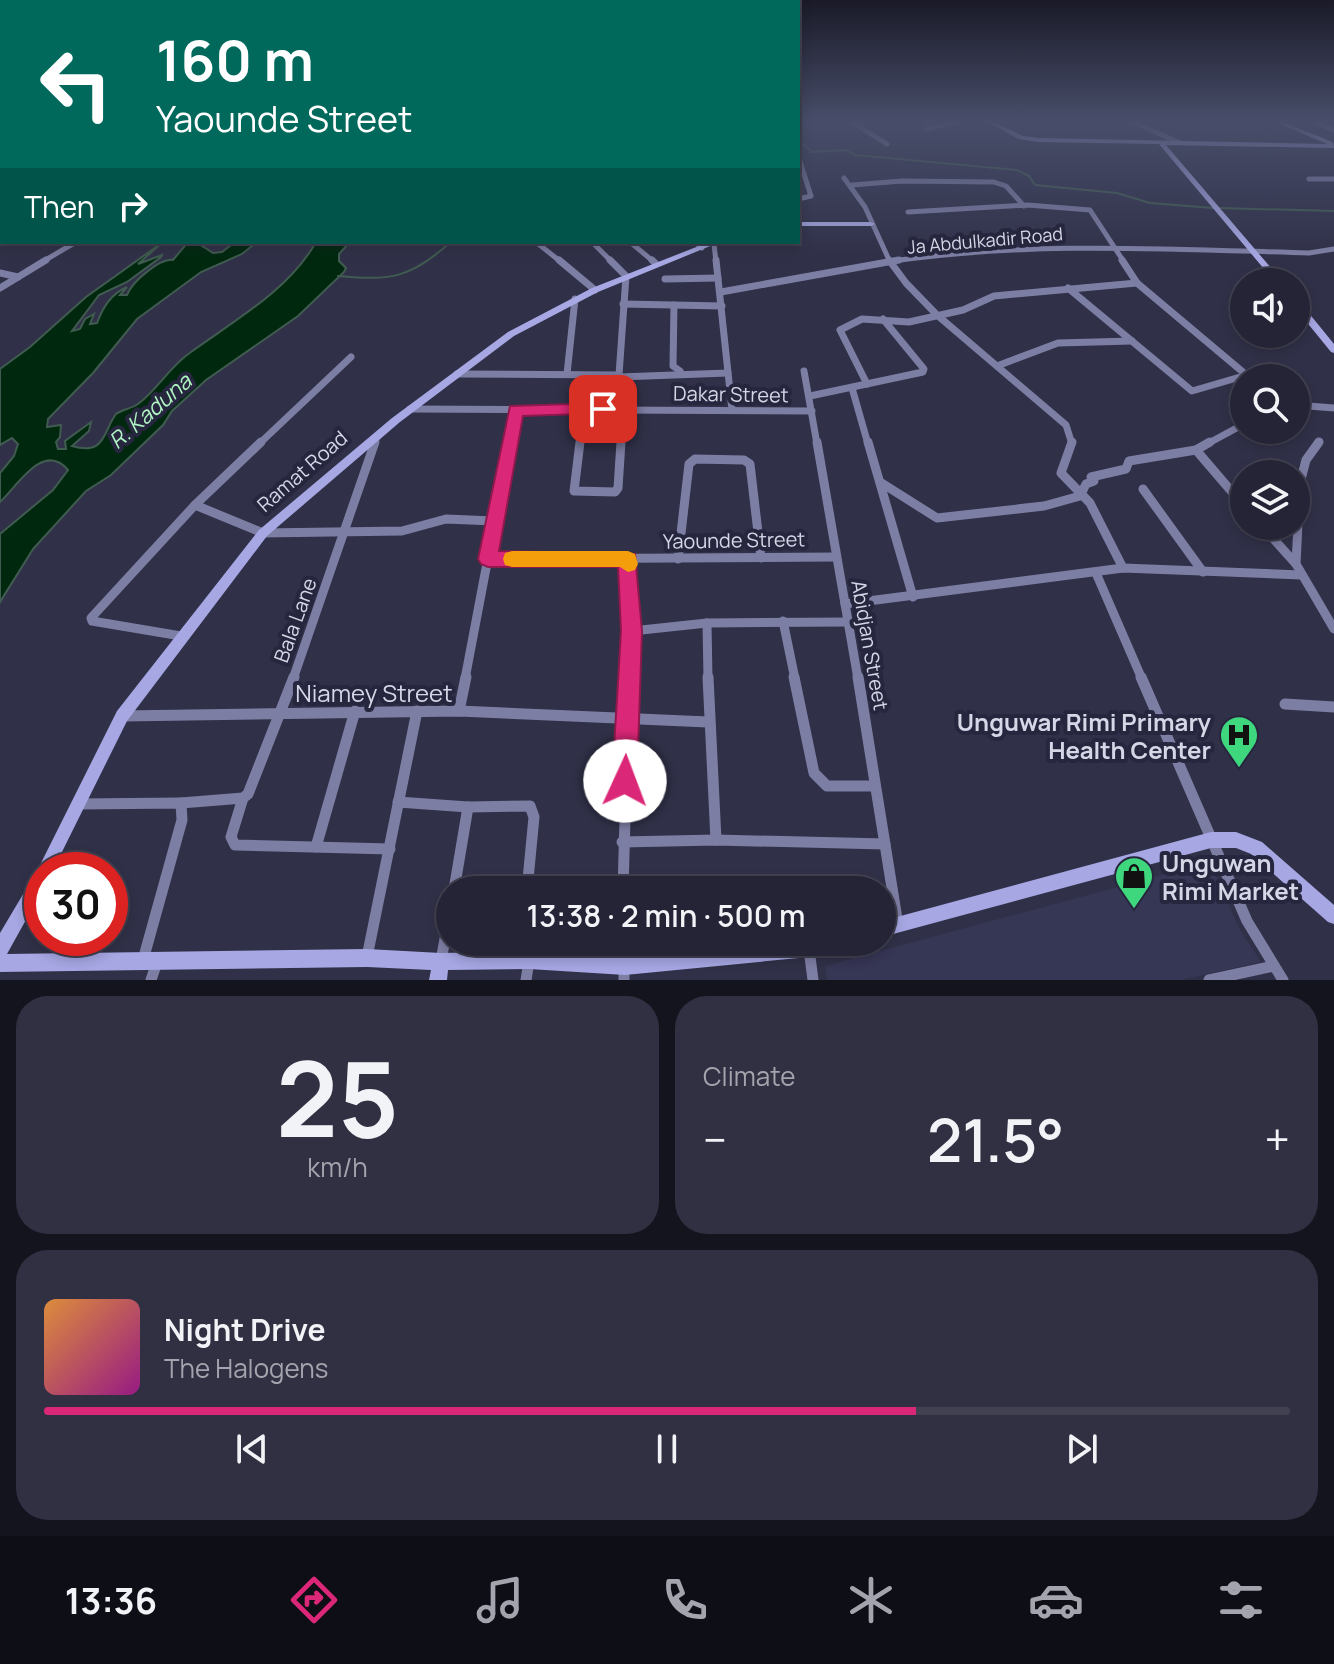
<!DOCTYPE html>
<meta charset="utf-8">
<style>
:root{--surface:#242436;--page:#303042;--text:#f1f3f6;--muted:#a3a4ad;--line:#414151;--accent:#db2777}
body{margin:0;font-family:Manrope,sans-serif;background:var(--page);color:var(--text);height:100vh;display:flex;flex-direction:column;font-size:30px;white-space:nowrap}
*{box-sizing:border-box;margin:0}
p{font-size:26px;color:var(--muted)}
.icon{flex:none;width:44px;height:44px;fill:none;stroke:currentColor;stroke-width:2;stroke-linecap:round;stroke-linejoin:round}
.map{position:relative;height:980px;overflow:hidden}
.side{display:flex;flex-direction:column;gap:16px;padding:16px;background:#14141e;flex:1}
.side>*{flex:none}
.banner{position:absolute;left:0px;top:0px;width:800px;height:244px;box-shadow:0 4px 12px #0003,0 0 0 2px var(--line);background:#00695c;color:#fff;overflow:hidden}
.controls{position:absolute;left:1230px;top:268px;display:grid;gap:16px}
.controls a{display:grid;place-items:center;width:80px;height:80px;border-radius:50%;background:var(--surface);box-shadow:0 4px 12px #0003,0 0 0 2px var(--line);font-size:40px}
.speed{position:absolute;left:24px;top:852px;display:flex;gap:16px;font-size:40px;font-weight:700;text-align:center}
.speed>*{display:grid;place-content:center;width:104px;height:104px;border-radius:50%;background:var(--surface);box-shadow:0 4px 12px #0003,0 0 0 2px var(--line);line-height:1}
.speed .limit{border:12px solid #d22;background:#fff;color:#111}
.pin{position:absolute;display:grid;place-items:center;width:68px;height:68px;color:#fff;margin:-34px;border-radius:16px;box-shadow:0 4px 12px #0006}
.me{position:absolute;width:88px;margin:-44px;rotate:2deg;stroke-linejoin:round;filter:drop-shadow(0 0 6px #0008)}
.turn{display:flex;align-items:center;gap:28px;height:168px;padding:0 24px;font-size:36px}
.turn .icon{width:104px;height:104px;stroke-width:2.5}
.turn b{display:block;font-size:56px;line-height:68px}
.then{display:flex;align-items:center;height:76px;padding:0 24px;background:#0003;gap:16px;font-size:30px}
.big{font-size:60px;font-weight:600;line-height:1.1}
.side .card{flex:1;display:flex;flex-direction:column;justify-content:center;gap:12px;min-width:0;padding:0 28px;border-radius:32px;background:var(--page)}
.side .dial{align-items:center;gap:0}
.dial b{font-size:104px;line-height:1}
.song{display:flex;align-items:center;gap:24px}
.cover{width:96px;height:96px;border-radius:12px;background:linear-gradient(135deg,hsl(30 70% 55%),hsl(310 70% 35%))}
.played{height:8px;border-radius:4px;background:linear-gradient(90deg,var(--accent) 70%,var(--line) 70%)}
.keys{display:flex;justify-content:space-around;direction:ltr}
.heat{display:flex;justify-content:space-between;align-items:center;font-size:44px;direction:ltr}
.side .tiles{flex:1;display:grid;gap:16px;grid-template-columns:1fr 1fr}
.card:last-child{grid-column:span 2}
.trip{position:absolute;left:436px;top:876px;width:460px;height:80px;border-radius:40px;background:var(--surface);box-shadow:0 4px 12px #0003,0 0 0 2px var(--line);font-weight:600;line-height:80px;text-align:center}
.dock{display:flex;height:128px;justify-content:space-around;align-items:center;background:#0e0e16;color:var(--muted)}
.dock .icon{width:56px;height:56px}
.dock .active{color:var(--accent)}
.dock b{font-size:36px;color:var(--text)}
.map>svg:first-child{display:block}
</style>
<div class="map">
<svg width="1334" height="980" viewBox="0 0 1334 980">
<rect width="100%" height="100%" fill="#303048"/>
<path fill="#363655" d="M1210,862L1239,928L1261,962L1181,980H827L825,966Z"/>
<path fill="#00280f" stroke="#405c50" stroke-width="2" d="M163,242L138,264L162,255L161,257L127,282L99,295L72,331L80,329L85,319L94,314L90,324L97,323C103,307 111,294 127,287L120,295H127C133,280 161,258 173,260L188,242H196L213,253L222,252L235,242H257L242,254L201,272L137,319L93,373L48,419L47,427L61,425L60,437L56,442L58,449H66L65,441L91,422L89,431L72,446C106,456 103,431 116,414C123,409 131,409 138,404C158,389 170,366 191,352C235,320 289,290 316,242H350L339,254V261L346,268L344,272L298,316L206,380L172,411L163,425L111,475L86,491L33,549L0,602V534L53,490L68,470C43,440 16,488 0,502V473L14,456L18,444L12,438L0,445V369L30,347L86,297Z"/>
<g fill="none" stroke-linecap="round" stroke-linejoin="round">
<g stroke="#405c50" stroke-width="2">
<path d="M798,144L805,145L811,152L846,150L855,155L1017,170L1029,176L1035,185L1117,193L1150,203L1213,208"/>
<path d="M1219,208L1334,211"/>
<path d="M338,276C393,281 409,278 451,242"/>
</g>
<g stroke="#7d7ea3" stroke-width="5">
<path d="M850,121L887,144"/>
<path d="M1131,121L1178,142"/>
<path d="M1312,121L1334,130"/>
<path d="M927,129L959,121"/>
<path d="M798,155L811,196L798,199"/>
<path d="M844,178L865,207L890,262"/>
<path d="M1309,179H1334"/>
<path d="M852,185L902,181L994,182L1006,186L1024,206"/>
<path d="M908,212L1028,205L1090,210L1124,262"/>
<path d="M536,242L561,262"/>
<path d="M592,242L612,262"/>
<path d="M630,242L654,262"/>
<path d="M695,242L702,248"/>
<path d="M714,244L716,262"/>
<path d="M42,262L76,242"/>
<path d="M886,262C1029,241 1165,249 1309,253L1334,249"/>
</g>
<g stroke="#7d7ea3" stroke-width="7">
<path d="M559,260L595,290"/>
<path d="M610,260L626,276L619,375L623,409L621,444"/>
<path d="M652,260L656,264"/>
<path d="M716,260L732,410"/>
<path d="M889,260L906,283L937,315L1066,425L1072,444"/>
<path d="M1122,260L1137,283L1250,378"/>
<path d="M0,273L18,277"/>
<path d="M665,279L718,278"/>
<path d="M0,288L46,260"/>
<path d="M1068,288L1192,391L1247,375"/>
<path d="M721,292L899,260"/>
<path d="M623,304L722,306"/>
<path d="M674,305L673,366L680,371"/>
<path d="M997,366L1058,343L1132,341"/>
<path d="M804,371L817,444"/>
<path d="M457,374L619,375"/>
<path d="M567,374L575,299"/>
<path d="M620,377L728,373"/>
<path d="M867,384L840,330L862,319L909,322L963,310L994,296L1137,283"/>
<path d="M852,388L868,444"/>
<path d="M810,396L923,372L924,369L883,319"/>
<path d="M1296,405L1334,408"/>
<path d="M410,409L812,411"/>
<path d="M259,444L351,357"/>
<path d="M374,444L377,436"/>
<path d="M510,444L516,410"/>
<path d="M580,444L584,409"/>
<path d="M1207,444L1244,424"/>
</g>
<g stroke="#7d7ea3" stroke-width="9">
<path d="M580,442L574,491L615,492L618,488L621,442"/>
<path d="M817,442L858,679"/>
<path d="M868,442L913,597"/>
<path d="M1072,442L1061,473L1090,503L1123,568"/>
<path d="M1319,442L1306,460L1300,483L1296,564L1334,629"/>
<path d="M1196,450L1244,506"/>
<path d="M880,482L937,518L1044,506L1080,496L1086,484L1094,481L1091,477L1126,469L1129,461L1196,450L1210,442"/>
<path d="M1143,489L1203,572"/>
<path d="M195,505L263,533L402,531L446,519L494,521"/>
<path d="M1262,526L1296,564"/>
<path d="M488,559L836,557"/>
<path d="M628,559L629,679"/>
<path d="M678,559L689,464L695,459L744,460L750,464L761,558"/>
<path d="M1096,573L1142,679"/>
<path d="M845,604L1123,568L1301,575"/>
<path d="M783,621L795,679"/>
<path d="M707,623L708,679"/>
<path d="M632,631L707,623L849,622"/>
<path d="M181,636L92,621L91,618L195,505L261,442"/>
<path d="M293,679L375,442"/>
<path d="M465,679L510,442"/>
</g>
<g stroke="#7d7ea3" stroke-width="11">
<path d="M708,677L716,840"/>
<path d="M794,677L814,773L827,786H875"/>
<path d="M858,677L898,925"/>
<path d="M1141,677L1247,921L1283,980"/>
<path d="M1285,704L1334,707"/>
<path d="M459,711L466,677"/>
<path d="M123,716L459,711L708,722"/>
<path d="M243,798L231,837L235,845L390,849"/>
<path d="M398,802L468,807L530,806L534,817L527,890"/>
<path d="M181,803L243,798L248,794L294,677"/>
<path d="M78,804L181,803L182,820L143,960"/>
<path d="M622,842L716,840L885,844"/>
<path d="M316,847L355,711"/>
<path d="M454,890L468,807"/>
<path d="M623,890L629,677"/>
<path d="M624,942V980"/>
<path d="M809,949L813,980"/>
<path d="M367,957L417,711"/>
<path d="M519,959L521,942"/>
<path d="M441,961L450,911"/>
<path d="M151,980L157,962"/>
<path d="M526,980L529,961"/>
<path d="M1209,980L1274,966"/>
</g>
<g fill="#a6a7e3" fill-rule="evenodd">
<path d="M985,121H992L1023,136L1039,138L1327,144L1273,121H1280L1333,142L1334,148L1166,145L1283,282H1275L1159,144L1039,142L1019,139Z"/>
<path d="M798,222H871L875,224L871,226H798Z"/>
<path d="M709,242H720L598,292L514,336L400,422L267,536L127,721L53,870H42V891L7,954L367,949L441,953L529,951L625,957L793,942H842L840,948L809,957L625,975L529,969L448,970L447,980H429L431,970L367,967L0,972V933L38,869L117,711L259,530L392,418L508,332L592,288Z"/>
<path d="M1296,300L1299,301L1334,344V353L1331,352L1296,309Z"/>
<path d="M1211,832H1236L1262,842L1334,905V924L1328,922L1251,854L1236,848H1211L882,937V921Z"/>
</g>
</g>
<linearGradient id="sky" x2="0" y2="1"><stop stop-color="#1a1a28"/><stop offset="0.47" stop-color="#484e6a"/><stop offset="1" stop-color="#484e6a" stop-opacity="0"/></linearGradient>
<rect width="1334" height="258" fill="url(#sky)"/>
<path fill="#db2777" stroke="#8e194d" stroke-width="2" d="M603,403L612,409L609,413L523,416L499,551L635,554L642,631L637,781L633,789L625,793L616,789L612,781L621,631L618,567H488L481,564L478,559L510,406Z"/>
<path fill="#f59e0b" d="M512,551H628L635,554L638,564L635,570L628,572L620,567H512L505,565L503,559L505,553Z"/>
<defs>
<symbol id="hospital-pin" viewBox="-11 -11 22 30"><path d="M0 17L-7.5 6A9.5 9.5 0 1 1 7.5 6Z" fill="#3fd77d" stroke="#26263e"/><path d="M-5-5h3v3.5h4V-5h3V5h-3V1.5h-4V5h-3Z" fill="#111"/></symbol>
<symbol id="shop-pin" viewBox="-11 -11 22 30"><path d="M0 17L-7.5 6A9.5 9.5 0 1 1 7.5 6Z" fill="#3fd77d" stroke="#26263e"/><path d="M-5-2.5h2.3a2.7 3.5 0 0 1 5.4 0H5L5.5 6h-11ZM-1.5-2.5h3a1.5 2.3 0 0 0-3 0Z" fill="#111"/></symbol>
</defs>
<g fill-rule="evenodd">
<use href="#hospital-pin" x="1217" y="713" width="44" height="60"/>
<use href="#shop-pin" x="1112" y="854" width="44" height="60"/>
</g>
<g text-anchor="middle" dominant-baseline="central" stroke-width="8" stroke-linejoin="round" paint-order="stroke">
<g font-size="18" fill="#d5d6e6" stroke="#26263e">
<text transform="translate(985 240) rotate(-5)">Ja Abdulkadir Road</text>
</g>
<g font-size="20" fill="#d5d6e6" stroke="#26263e">
<text transform="translate(731 394) rotate(1)">Dakar Street</text>
<text transform="translate(302 471) rotate(-41)">Ramat Road</text>
<text transform="translate(734 540) rotate(-1)">Yaounde Street</text>
<text transform="translate(295 620) rotate(-70)">Bala Lane</text>
<text transform="translate(870 645) rotate(80)">Abidjan Street</text>
</g>
<g font-size="22" font-style="italic" fill="#b0f4c3" stroke="#26263e">
<text transform="translate(150 411) rotate(-41)">R. Kaduna</text>
</g>
<g font-size="24" fill="#d5d6e6" stroke="#26263e">
<text x="374" y="692">Niamey Street</text>
</g>
<g font-size="24" font-weight="bold" fill="#d5d6e6" stroke="#26263e" text-anchor="end">
<text x="1211" y="721">Unguwar Rimi Primary<tspan x="1211" dy="28">Health Center</tspan></text>
<text x="1162" y="862" text-anchor="start">Unguwan<tspan x="1162" dy="28">Rimi Market</tspan></text>
</g>
</g>
</svg>
<div class="controls">
<a><svg class="icon" aria-label="sound" viewBox="0 0 24 24"><path d="M4 9h4l5-4v14l-5-4H4zM17 9q2 3 0 6"/></svg></a>
<a><svg class="icon" aria-label="search" viewBox="0 0 24 24"><circle cx="10" cy="10" r="6"/><path d="M15 15l6 6"/></svg></a>
<a><svg class="icon" aria-label="layers" viewBox="0 0 24 24"><path d="M12 4l9 5-9 5-9-5zM3 14l9 5 9-5"/></svg></a>
</div>
<div class="speed"><div class="limit">30</div></div>
<div class="pin" style="left:603px;top:409px;background:#d93025"><svg class="icon" aria-label="arrive" viewBox="0 0 24 24"><path d="M6 21V4h12l-3 4 3 4H6"/></svg></div>
<svg class="me" style="left:625px;top:781px" viewBox="-20 -20 40 40"><circle r="19" fill="#fff"/><path d="M0-13L10 11 0 6-10 11z" fill="#db2777"/></svg>
<div class="trip">13:38 · 2 min · 500 m</div>
<div class="banner">
<div class="turn"><svg class="icon" aria-label="left" viewBox="0 0 24 24"><path d="M17 20v-9H6M10 6l-5 5 5 5"/></svg><div><b>160 m</b>Yaounde Street</div></div>
<div class="then">Then<svg class="icon" aria-label="right" viewBox="0 0 24 24"><path d="M7 20v-9h11M14 6l5 5-5 5"/></svg></div>
</div>
</div>
<section class="side">
<div class="tiles">
<div class="card dial"><b>25</b><p>km/h</p></div>
<div class="card"><p>Climate</p>
<div class="heat"><a>−</a><b class="big">21.5°</b><a>+</a></div>
</div>
<div class="card">
<div class="song"><i class="cover"></i><div><b>Night Drive</b><p>The Halogens</p></div></div>
<div class="played"></div>
<div class="keys"><svg class="icon" aria-label="previous" viewBox="0 0 24 24"><path d="M18 5L8 12l10 7zM5 5v14"/></svg><svg class="icon" aria-label="pause" viewBox="0 0 24 24"><path d="M8 5v14M16 5v14"/></svg><svg class="icon" aria-label="next" viewBox="0 0 24 24"><path d="M6 5l10 7-10 7zM19 5v14"/></svg></div>
</div>
</div>
</section>
<nav class="dock">
<b>13:36</b>
<svg class="icon active" aria-label="directions" viewBox="0 0 24 24"><path d="M12 3l9 9-9 9-9-9zM9 14v-3h6M13 9l2 2-2 2"/></svg>
<svg class="icon" aria-label="music" viewBox="0 0 24 24"><path d="M9 18V5l10-2v13"/><circle cx="6" cy="18" r="3"/><circle cx="16" cy="16" r="3"/></svg>
<svg class="icon" aria-label="phone" viewBox="0 0 24 24"><path d="M5 4h4l2 5-3 2q2 4 5 5l2-3 5 2v4C11 20 4 13 5 4z"/></svg>
<svg class="icon" aria-label="climate" viewBox="0 0 24 24"><path d="M12 3v18M4 7l16 10M4 17L20 7"/></svg>
<svg class="icon" aria-label="car" viewBox="0 0 24 24"><path d="M5 17H2v-5l4-1 3-4h7l3 4 3 1v5h-3M9 17h6M6 11h13"/><circle cx="7" cy="17" r="2"/><circle cx="17" cy="17" r="2"/></svg>
<svg class="icon" aria-label="filters" viewBox="0 0 24 24"><path d="M4 7h16M4 17h16"/><circle cx="9" cy="7" r="2"/><circle cx="15" cy="17" r="2"/></svg>
</nav>
